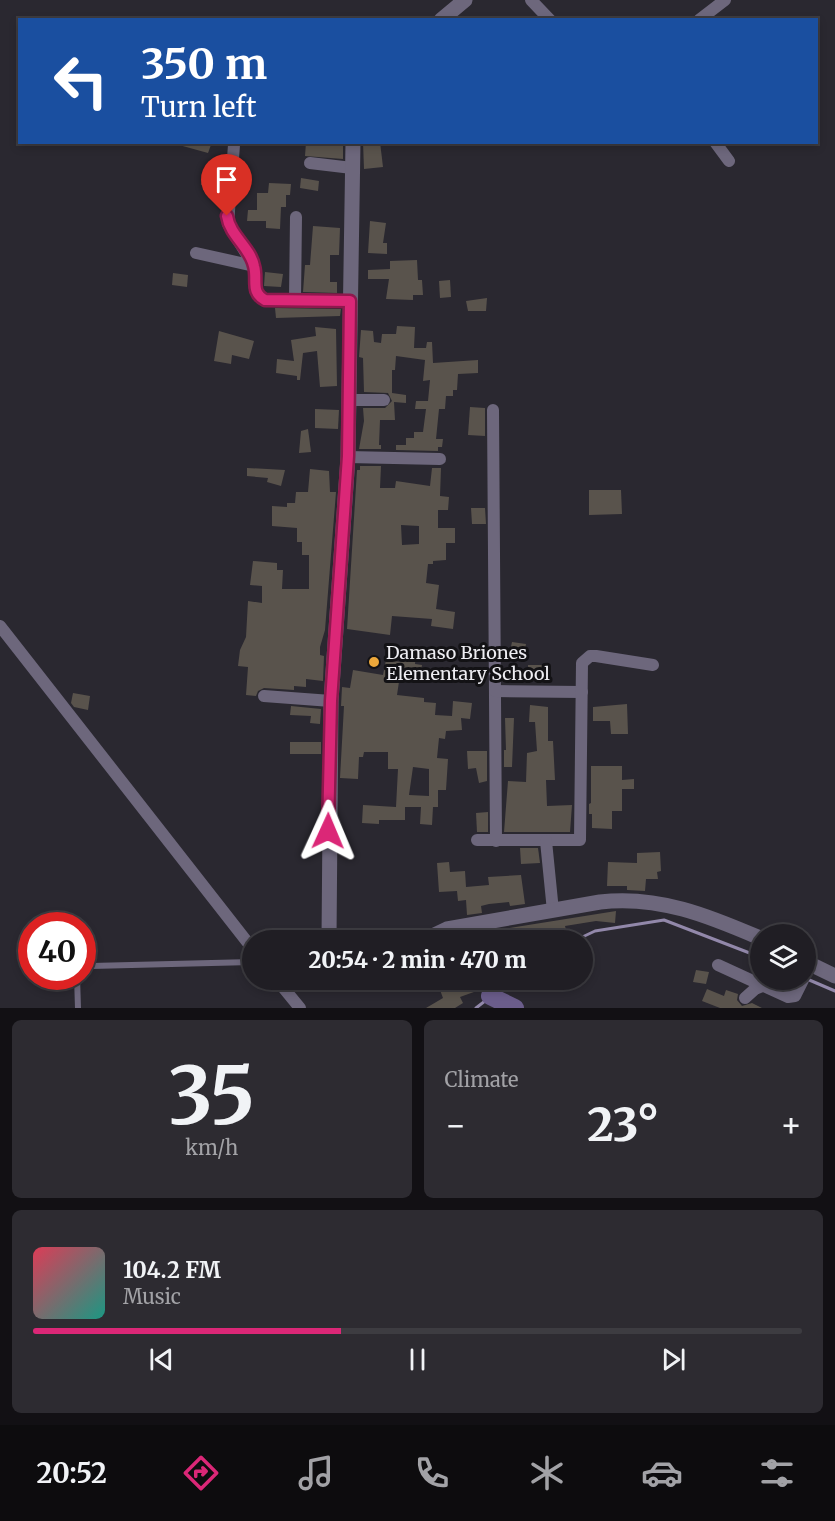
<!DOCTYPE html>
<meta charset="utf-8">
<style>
:root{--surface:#201e24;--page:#2d2b31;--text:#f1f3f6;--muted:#a2a2a6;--line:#3d3c41;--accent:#db2777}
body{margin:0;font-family:Merriweather,serif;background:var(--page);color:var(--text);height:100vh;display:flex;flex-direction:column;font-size:22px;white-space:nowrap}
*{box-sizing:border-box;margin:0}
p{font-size:20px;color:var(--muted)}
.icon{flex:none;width:33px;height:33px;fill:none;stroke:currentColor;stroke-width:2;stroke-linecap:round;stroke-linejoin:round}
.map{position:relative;height:1008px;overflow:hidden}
.details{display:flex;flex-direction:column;gap:12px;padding:12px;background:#121014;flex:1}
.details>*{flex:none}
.top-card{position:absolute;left:18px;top:18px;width:800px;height:126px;border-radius:0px;box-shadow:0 3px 9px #0003,0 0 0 2px var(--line);background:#1a4fa0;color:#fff;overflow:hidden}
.fabs{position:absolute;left:750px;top:924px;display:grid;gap:12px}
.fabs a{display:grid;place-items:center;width:66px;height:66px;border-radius:50%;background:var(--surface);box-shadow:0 3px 9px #0003,0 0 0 2px var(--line);font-size:30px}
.speed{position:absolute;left:18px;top:912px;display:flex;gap:12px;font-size:30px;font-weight:700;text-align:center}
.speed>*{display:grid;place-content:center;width:78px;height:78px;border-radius:50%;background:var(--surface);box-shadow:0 3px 9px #0003,0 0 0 2px var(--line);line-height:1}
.speed .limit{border:9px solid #d22;background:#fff;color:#111}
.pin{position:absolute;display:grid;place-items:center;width:51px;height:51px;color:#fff;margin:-62px -26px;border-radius:50% 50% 50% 0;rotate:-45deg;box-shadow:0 0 6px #0007}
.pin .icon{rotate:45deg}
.me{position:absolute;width:66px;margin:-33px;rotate:1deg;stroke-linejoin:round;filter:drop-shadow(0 0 4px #0008)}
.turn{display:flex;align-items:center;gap:21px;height:126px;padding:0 24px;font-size:27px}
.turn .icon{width:78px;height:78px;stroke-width:2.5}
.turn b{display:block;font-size:42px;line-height:51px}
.big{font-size:45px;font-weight:800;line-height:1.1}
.details .widget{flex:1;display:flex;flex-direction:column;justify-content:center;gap:9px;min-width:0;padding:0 21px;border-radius:9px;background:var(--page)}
.details .dial{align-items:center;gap:0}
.dial b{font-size:78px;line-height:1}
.song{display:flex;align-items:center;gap:18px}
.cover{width:72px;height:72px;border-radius:9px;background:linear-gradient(135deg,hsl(350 70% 55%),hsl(170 70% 35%))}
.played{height:6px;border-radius:3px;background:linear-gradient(90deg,var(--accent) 40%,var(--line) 40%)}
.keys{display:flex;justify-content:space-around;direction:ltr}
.heat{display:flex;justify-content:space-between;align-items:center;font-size:33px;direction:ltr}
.details .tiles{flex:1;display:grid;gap:12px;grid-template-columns:1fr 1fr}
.widget:last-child{grid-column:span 2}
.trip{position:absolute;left:242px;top:930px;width:351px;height:60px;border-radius:30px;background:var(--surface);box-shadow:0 3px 9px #0003,0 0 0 2px var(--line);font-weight:800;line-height:60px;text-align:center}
.tabs{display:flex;height:96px;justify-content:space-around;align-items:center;background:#0d0c0e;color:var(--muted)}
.tabs .icon{width:42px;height:42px}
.tabs .current{color:var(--accent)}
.tabs b{font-size:27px;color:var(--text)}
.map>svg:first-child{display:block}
</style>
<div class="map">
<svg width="835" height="1008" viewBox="0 0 835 1008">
<rect width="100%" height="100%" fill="#2a2830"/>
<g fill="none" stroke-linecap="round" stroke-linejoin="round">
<g stroke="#9288aa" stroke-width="3">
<path d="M576,940L595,931L664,920L760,957"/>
<path d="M807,979L835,991"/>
<path d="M476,1008L512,980"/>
</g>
<path stroke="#6b5d8b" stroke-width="18" d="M490,996L515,1008"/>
</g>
<g fill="#59534c" fill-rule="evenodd">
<path d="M179,142H212L208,153L179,145Z"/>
<path d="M306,142L335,145V142H343V159L305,156Z"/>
<path d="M363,142H380L383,167L364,169Z"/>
<path d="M203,172L221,176L218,188L201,185Z"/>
<path d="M301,178L319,181L318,191L300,188Z"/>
<path d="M269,183L291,184L290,195H286V207H281L280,229L266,228V221H247L248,210H257V193H268Z"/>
<path d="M370,221L386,223L383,243H387V254L368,253Z"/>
<path d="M313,226L340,228L339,255H330V282H337V293L303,292L305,265H310Z"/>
<path d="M417,260L418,280H422L423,295H413V300L386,299L389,279H368V270L390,269V261Z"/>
<path d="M265,272L283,274L281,287L264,286Z"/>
<path d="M173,273L188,275L187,287L172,285Z"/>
<path d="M450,280L451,297L440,298L439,281Z"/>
<path d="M487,298L486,311H468L466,301Z"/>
<path d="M275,308L341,309L340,316L276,318Z"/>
<path d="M397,326L415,327L414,348H426L427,342H432L433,363L478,360V373L458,374L457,390H453V396H446L445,409H439L436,439H443L442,447H438V451L396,450V445H406V438H414V432H423L426,409H415L416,401H428L430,380L423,381L425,360L396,356L395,370H392V393L406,395V403L394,402L395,420H380L379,445H381V449H359L364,421L363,408H385L392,401L388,393L364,392L363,358L359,357L361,330L373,331L374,342L381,343L382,334H396Z"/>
<path d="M315,327L336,329L337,386L320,387L317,351L303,353L300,380H297V376L276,373L277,359L294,361L291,340L316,336Z"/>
<path d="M219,331L254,341L249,359L232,355L231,364L214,361Z"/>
<path d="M470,407L485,408V436L468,435Z"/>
<path d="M315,409L339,410L338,429L315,428Z"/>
<path d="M308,429L311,452L299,453L301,431Z"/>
<path d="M360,466H381L380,488H395L396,481L430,486L432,468H441L440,496L449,497L448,510H438V528H455V543H446V560L433,561V564H428L426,583L439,585L436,609L455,612L453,629L431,626L432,619L392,616L390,635L347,629L357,470H360ZM401,525L419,526V544L402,545Z"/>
<path d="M247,468L285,470L281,486L267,482L268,478L247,476Z"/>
<path d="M310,469L329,471L330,492H336L325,630L320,647V655L324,656L323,681L306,679V687L294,686V690L264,688L258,691L256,696L246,695L248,667L238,666L240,650L246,637L248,601L262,603V586L250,585L253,561L277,563V570H283L282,589H309V555H302V542H297V528L272,526V506L287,507V503H295L296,492H308Z"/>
<path d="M589,490H621L622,514L589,515Z"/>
<path d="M471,508H485L486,524H472Z"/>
<path d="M512,642L526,644L523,659L509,656Z"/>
<path d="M402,652L416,654L415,664L422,665L420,678L400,675L397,695L424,698V702L436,703L435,715L452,716L453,701L472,703L470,719L461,718L462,730L446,731L445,739L439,738L437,758L448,759L446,790H438V807H433L432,825L420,824L421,807H405V820H379V824L362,823L363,805L396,807L398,769H388V752H364L363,757H359L358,779L340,778L344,706H341L342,687L350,688L353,670L383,675L386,660L401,662ZM413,767L429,769V796L409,795Z"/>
<path d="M528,665H542L543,681H529Z"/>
<path d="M73,693L90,696L88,710L74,707L71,703Z"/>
<path d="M627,704L628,734H611L610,721H593V707Z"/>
<path d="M530,705L548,707V741H553L555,780H546L547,806L572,805L570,832H504L508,781L526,782L527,753L537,751L535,722H529Z"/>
<path d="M291,706L321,709L320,724L310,723L311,716L290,715Z"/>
<path d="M505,718H514L512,767H504V750H506Z"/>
<rect x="290" y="742" width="31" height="12"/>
<path d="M467,751H487V781L479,783L476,768L468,769Z"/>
<path d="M591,766H622V780L634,779V789H622V811H612V829L592,828V814H589V804L591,803Z"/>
<path d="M488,812V832H477L476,813Z"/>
<path d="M520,848H538L540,863L521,864Z"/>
<path d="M660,852L661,871L657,872L658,879H646L645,891L627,890V886H607L608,862L637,863V853Z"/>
<path d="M449,862L450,872L465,871L466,887L489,885L488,877L521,875L525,904L510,906L509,902L489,904L481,906L482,913L467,915L466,900L458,901L457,891L439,892L437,863Z"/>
<path d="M616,911L615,923L596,921L565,926L566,930L551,934L550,930L534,932L526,934L527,940H471L470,936L491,931Z"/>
<path d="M696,970L709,972L706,984L693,982Z"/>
<path d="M452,980H481L485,988L460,997L463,1003L455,1008H426L443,998L440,990L454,984Z"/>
<path d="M707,989L724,996L726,990L738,994L737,1000L742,1006L752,1003L762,1008H720L702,1001Z"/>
</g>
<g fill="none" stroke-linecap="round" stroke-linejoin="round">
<g stroke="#6d677c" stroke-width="6">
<path d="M82,969L91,966L252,962"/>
<path d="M77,976L78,1008"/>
</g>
<g stroke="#6d677c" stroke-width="12">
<path d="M531,0L550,20"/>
<path d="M699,20L725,0"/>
<path d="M715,142L729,161"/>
<path d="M234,145L228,224L254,266L255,290L259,297L265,300L350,301"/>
<path d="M310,163L352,168"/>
<path d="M196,253L254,266"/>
<path d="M295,299L296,217"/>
<path d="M348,400H384"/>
<path d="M493,410L496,841"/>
<path d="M348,457L440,459"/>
<path d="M0,626L252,948"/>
<path d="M495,691L582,692"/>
<path d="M264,696L331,701"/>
<path d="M477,840H580L582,663L590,656H596L653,665"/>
<path d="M546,841L553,911"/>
<path d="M718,965L788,997L795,996L803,980"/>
<path d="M277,980L300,1008"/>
<path d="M745,998L755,989L762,986"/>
</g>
<g stroke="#6d677c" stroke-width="15">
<path d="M441,20L465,0"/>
<path d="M329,940L331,701L348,457L353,142"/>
<path d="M424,940L447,929L600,902C658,895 709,916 760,938"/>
<path d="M806,962L835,976"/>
</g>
</g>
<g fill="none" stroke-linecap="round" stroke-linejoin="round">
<defs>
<path id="route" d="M227,216C230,236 250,247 254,266C258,280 250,292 265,300L350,301L348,456L331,701L328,831"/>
</defs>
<use href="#route" stroke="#8e194d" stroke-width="15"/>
<use href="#route" stroke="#db2777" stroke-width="10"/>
</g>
<circle fill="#eda83b" stroke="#131215" stroke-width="2" cx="374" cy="662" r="6"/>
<g text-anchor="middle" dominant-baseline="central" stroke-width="6" stroke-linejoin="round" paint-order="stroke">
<g font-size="18" fill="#eeedf2" stroke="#131215" text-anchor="start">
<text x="386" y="652">Damaso Briones<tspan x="386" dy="21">Elementary School</tspan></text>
</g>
</g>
</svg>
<div class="fabs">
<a><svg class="icon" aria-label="layers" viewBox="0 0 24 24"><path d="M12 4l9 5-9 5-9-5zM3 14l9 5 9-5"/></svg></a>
</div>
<div class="speed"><div class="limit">40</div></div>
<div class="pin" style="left:227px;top:216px;background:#d93025"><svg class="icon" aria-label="arrive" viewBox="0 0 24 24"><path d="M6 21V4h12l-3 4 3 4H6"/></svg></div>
<svg class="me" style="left:328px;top:831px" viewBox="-20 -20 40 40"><path d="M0-17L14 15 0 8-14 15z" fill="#db2777" stroke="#fff" stroke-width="4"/></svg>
<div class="trip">20:54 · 2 min · 470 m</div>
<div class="top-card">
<div class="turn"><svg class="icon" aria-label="left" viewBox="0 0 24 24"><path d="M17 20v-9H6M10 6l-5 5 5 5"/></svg><div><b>350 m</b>Turn left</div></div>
</div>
</div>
<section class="details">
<div class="tiles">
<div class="widget dial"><b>35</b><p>km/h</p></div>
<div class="widget"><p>Climate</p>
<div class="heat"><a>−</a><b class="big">23°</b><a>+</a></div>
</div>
<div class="widget">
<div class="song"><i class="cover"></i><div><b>104.2 FM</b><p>Music</p></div></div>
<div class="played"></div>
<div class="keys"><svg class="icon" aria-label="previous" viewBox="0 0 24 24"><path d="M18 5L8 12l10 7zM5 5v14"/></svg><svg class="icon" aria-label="pause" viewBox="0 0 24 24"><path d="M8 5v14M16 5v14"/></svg><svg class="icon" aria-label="next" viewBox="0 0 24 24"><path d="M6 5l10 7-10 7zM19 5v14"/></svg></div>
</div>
</div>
</section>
<nav class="tabs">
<b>20:52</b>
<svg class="icon current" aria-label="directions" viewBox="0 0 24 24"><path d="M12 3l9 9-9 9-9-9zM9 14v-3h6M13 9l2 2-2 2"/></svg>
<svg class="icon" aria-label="music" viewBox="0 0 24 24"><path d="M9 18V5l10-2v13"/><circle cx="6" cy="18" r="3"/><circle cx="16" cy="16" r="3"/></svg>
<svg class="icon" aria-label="phone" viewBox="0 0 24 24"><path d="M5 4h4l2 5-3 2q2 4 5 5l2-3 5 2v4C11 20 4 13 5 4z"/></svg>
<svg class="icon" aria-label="climate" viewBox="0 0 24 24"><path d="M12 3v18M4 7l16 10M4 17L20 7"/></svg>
<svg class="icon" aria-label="car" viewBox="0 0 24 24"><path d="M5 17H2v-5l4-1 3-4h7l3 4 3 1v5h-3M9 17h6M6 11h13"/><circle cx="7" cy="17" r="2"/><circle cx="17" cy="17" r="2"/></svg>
<svg class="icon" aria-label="filters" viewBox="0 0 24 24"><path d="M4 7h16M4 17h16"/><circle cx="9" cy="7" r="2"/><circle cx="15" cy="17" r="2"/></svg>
</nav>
